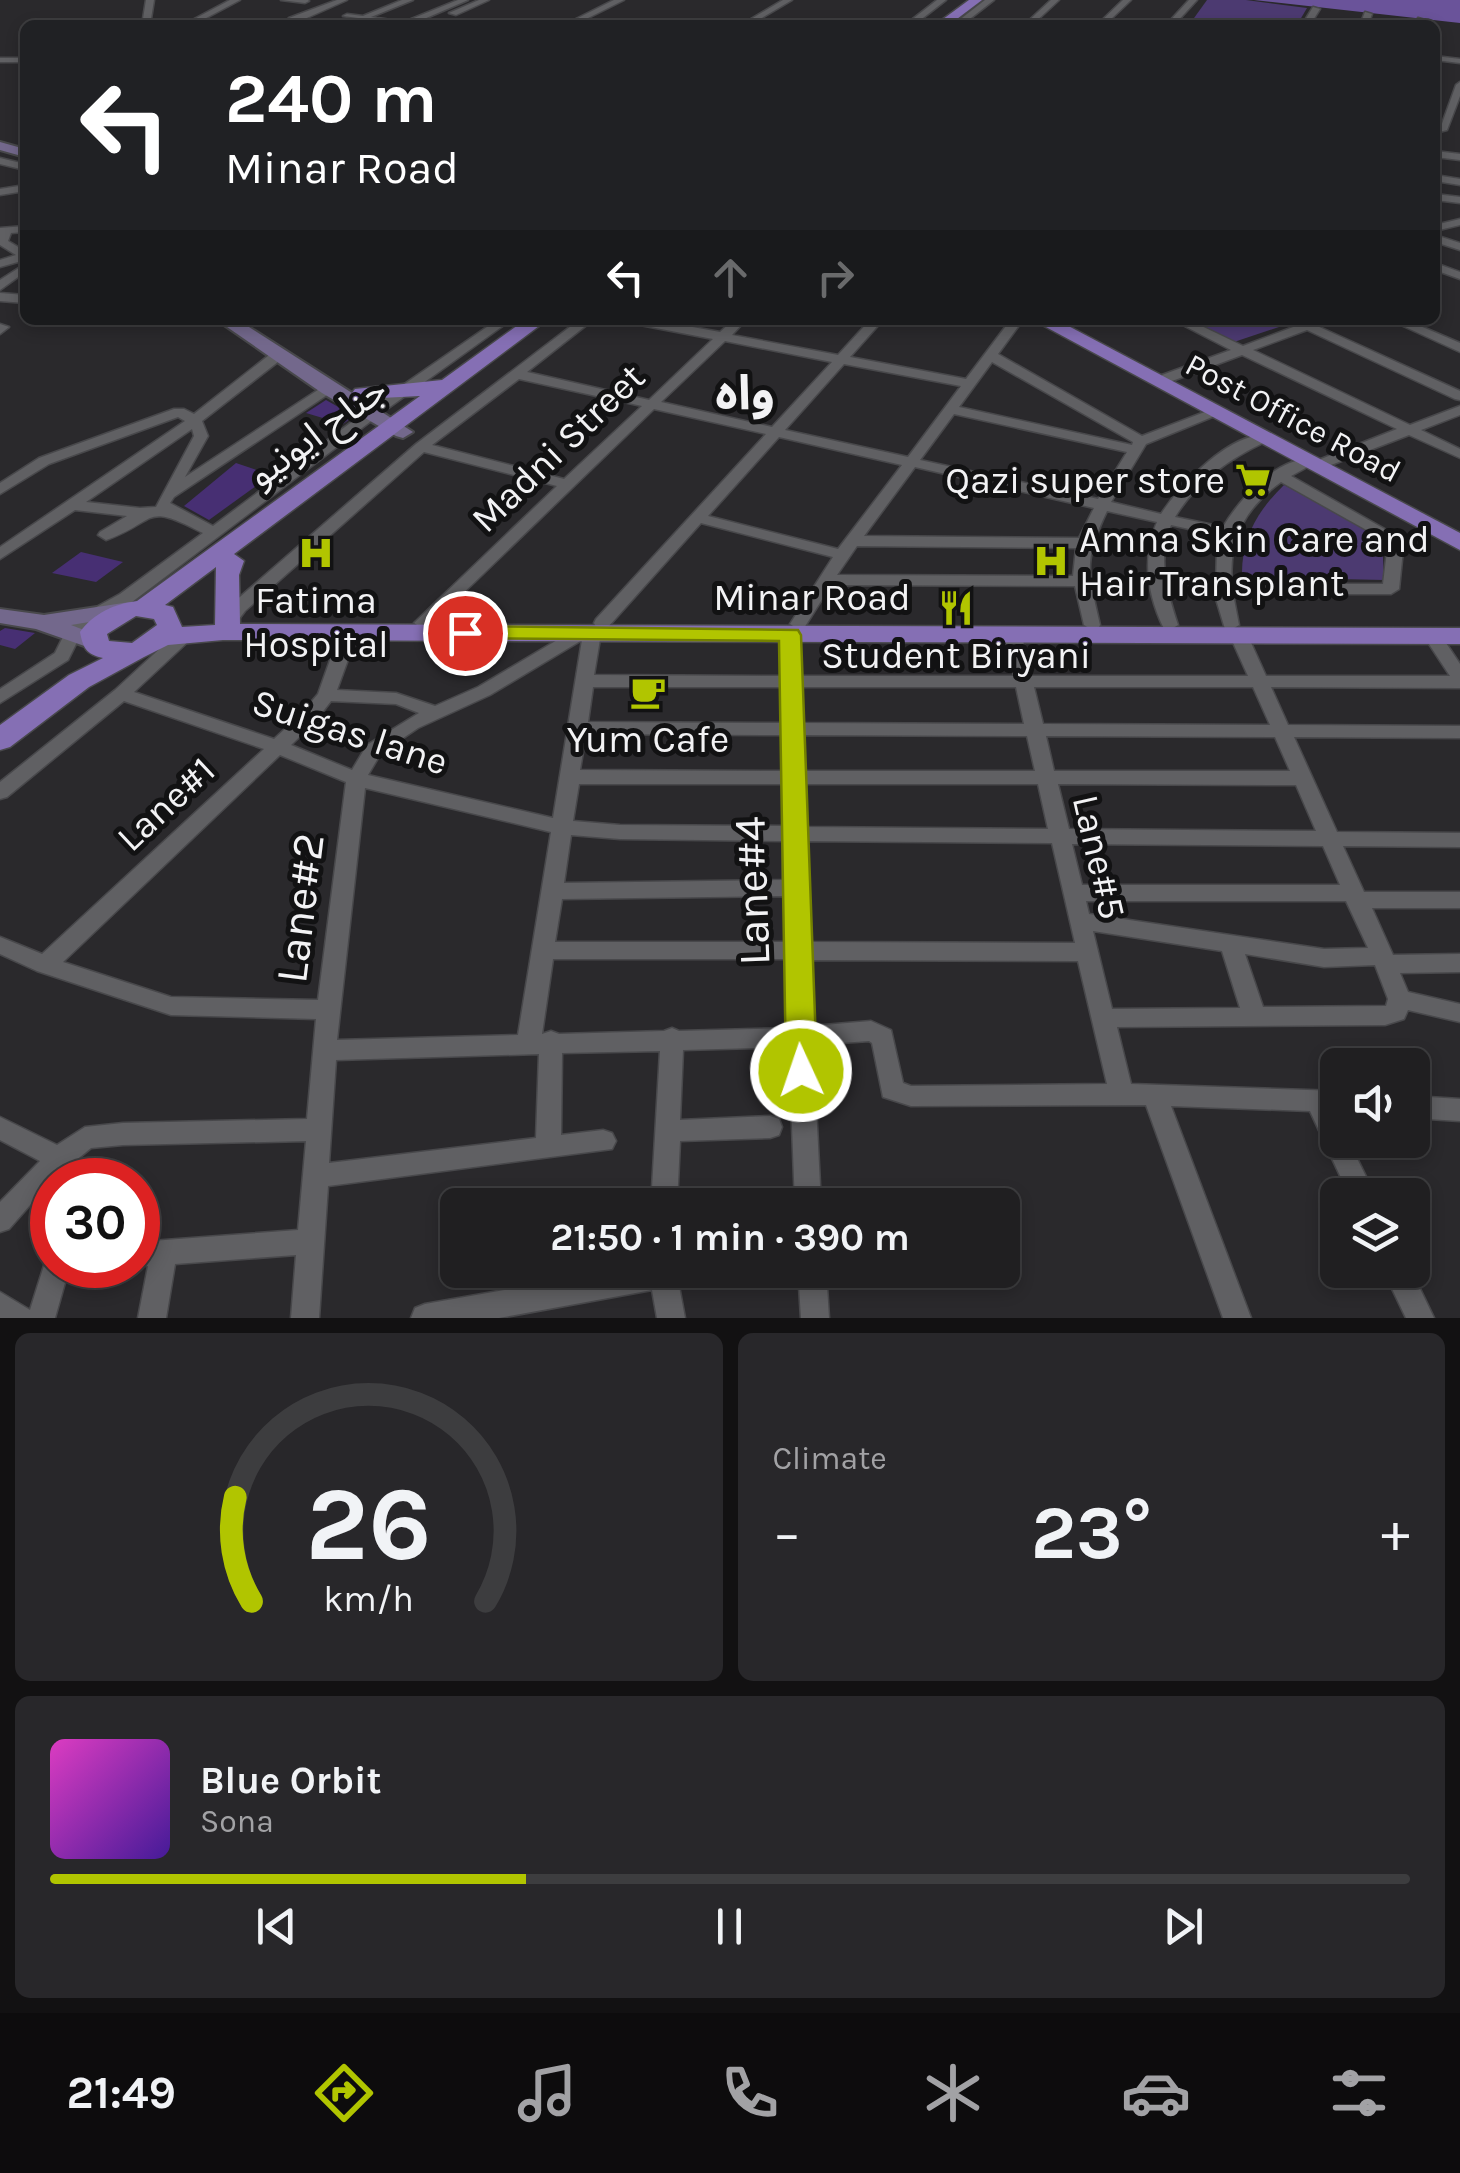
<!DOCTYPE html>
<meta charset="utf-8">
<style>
:root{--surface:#201f21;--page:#28272a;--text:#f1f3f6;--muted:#a2a2a5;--line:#3d3d3f;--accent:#b1c500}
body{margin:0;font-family:Karla,"Noto Sans Arabic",sans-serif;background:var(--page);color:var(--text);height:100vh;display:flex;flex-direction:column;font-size:38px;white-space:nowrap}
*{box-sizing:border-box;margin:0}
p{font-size:32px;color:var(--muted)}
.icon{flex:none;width:55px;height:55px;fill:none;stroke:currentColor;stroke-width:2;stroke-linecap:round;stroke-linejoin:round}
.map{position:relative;height:1318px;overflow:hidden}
.sheet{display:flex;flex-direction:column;gap:15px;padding:15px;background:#121112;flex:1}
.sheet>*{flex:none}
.banner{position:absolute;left:20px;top:20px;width:1420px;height:305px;border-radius:15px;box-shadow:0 5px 15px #0003,0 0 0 2px var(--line);background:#202124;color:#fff;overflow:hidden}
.fabs{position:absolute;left:1320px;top:1048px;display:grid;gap:20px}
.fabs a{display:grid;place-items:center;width:110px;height:110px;border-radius:15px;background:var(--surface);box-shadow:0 5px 15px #0003,0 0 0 2px var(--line);font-size:50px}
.speed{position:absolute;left:30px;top:1158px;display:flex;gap:20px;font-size:50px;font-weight:700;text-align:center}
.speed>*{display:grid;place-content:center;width:130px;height:130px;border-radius:50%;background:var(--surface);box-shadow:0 5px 15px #0003,0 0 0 2px var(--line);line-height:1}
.speed .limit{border:15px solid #d22;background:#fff;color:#111}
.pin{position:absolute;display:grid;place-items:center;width:85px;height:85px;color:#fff;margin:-42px;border:5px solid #fff;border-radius:50%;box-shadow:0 2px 10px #0007}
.me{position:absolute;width:110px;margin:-55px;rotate:357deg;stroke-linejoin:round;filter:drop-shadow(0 0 8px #0008)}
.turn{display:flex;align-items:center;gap:35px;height:210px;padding:0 40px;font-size:45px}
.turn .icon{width:130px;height:130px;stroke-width:2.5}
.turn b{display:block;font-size:70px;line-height:85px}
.lanes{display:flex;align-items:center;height:95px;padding:0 40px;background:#0003;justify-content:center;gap:50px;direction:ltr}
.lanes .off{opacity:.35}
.big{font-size:75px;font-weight:700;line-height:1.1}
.sheet .widget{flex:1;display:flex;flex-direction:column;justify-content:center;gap:15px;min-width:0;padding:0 35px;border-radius:15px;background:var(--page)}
.sheet .dial{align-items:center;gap:0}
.dial svg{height:260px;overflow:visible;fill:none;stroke:var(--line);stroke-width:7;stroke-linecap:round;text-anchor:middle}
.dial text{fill:var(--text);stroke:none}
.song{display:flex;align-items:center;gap:30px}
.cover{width:120px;height:120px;border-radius:15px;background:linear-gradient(135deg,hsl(310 70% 55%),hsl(260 70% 35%))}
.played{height:10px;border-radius:5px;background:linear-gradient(90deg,var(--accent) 35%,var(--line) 35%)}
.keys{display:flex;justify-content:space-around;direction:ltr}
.heat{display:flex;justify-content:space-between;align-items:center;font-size:55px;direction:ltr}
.sheet .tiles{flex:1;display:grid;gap:15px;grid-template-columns:1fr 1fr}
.widget:last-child{grid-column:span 2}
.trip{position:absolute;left:440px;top:1188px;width:580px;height:100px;border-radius:15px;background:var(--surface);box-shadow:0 5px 15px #0003,0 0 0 2px var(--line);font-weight:700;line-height:100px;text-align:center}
.tab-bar{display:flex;height:160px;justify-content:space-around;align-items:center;background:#0d0c0d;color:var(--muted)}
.tab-bar .icon{width:70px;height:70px}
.tab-bar .current{color:var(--accent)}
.tab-bar b{font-size:45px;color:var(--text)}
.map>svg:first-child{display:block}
</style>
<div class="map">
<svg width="1460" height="1318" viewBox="0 0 1460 1318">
<rect width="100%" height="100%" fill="#2a292c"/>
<g fill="#4c3a71">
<path d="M1207,0H1246L1307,8L1297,25H1189Z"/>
<path d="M1188,320H1285L1291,323L1234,342Z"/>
<path d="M1284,485L1382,536L1384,580L1242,577C1241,539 1257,511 1284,485Z"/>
</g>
<path fill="#6a539a" d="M1254,0H1460V23Z"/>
<g fill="#472f73">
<path d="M326,400L354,416L343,424L306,413Z"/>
<path d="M236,463L271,475L209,520L184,506Z"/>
<path d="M81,552L123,562L96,582L52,573Z"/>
<path d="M5,628L35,633L15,649L0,645V631Z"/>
</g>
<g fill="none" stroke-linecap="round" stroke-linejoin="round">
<defs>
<g id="minor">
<path d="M146,0H154L150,25H142Z"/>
<path d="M230,0H240L193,25H183Z"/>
<path d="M281,0H308L309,1L305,3Z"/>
<path d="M337,0H347L291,25H283L289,18Z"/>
<path d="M402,0H413L371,17L404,22L458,0H468L410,25L343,16L347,14L363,16Z"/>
<path d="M479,0H489L456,15L449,13Z"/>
<path d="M614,0H624L574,25H564Z"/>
<path d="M783,0H792L750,25H741Z"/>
<path d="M937,0H946L914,25H905Z"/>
<path d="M985,0H994L962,25H953Z"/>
<path d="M1051,0H1059L1032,25H1024Z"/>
<path d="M1123,0H1131L1110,20L1135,25H1097Z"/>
<path d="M1189,0H1197L1174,25H1166Z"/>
<path d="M1313,7L1320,9L1310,25H1302Z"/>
<path d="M1365,12L1372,14L1368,25H1360Z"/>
<path d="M1418,18L1425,20L1423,25H1415Z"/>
<path d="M1435,56L1460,59V63L1435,60Z"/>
<rect x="0" y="58" width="25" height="4"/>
<path d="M1460,82V96L1447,130L1439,132L1456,85Z"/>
<path d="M1435,151L1460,154V160L1435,157Z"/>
<path d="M0,158L25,164V170L0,164Z"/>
<path d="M1435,175L1460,179V185L1435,181Z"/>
<path d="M25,185V191L0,195V189Z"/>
<path d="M1435,194L1460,197V203L1435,200Z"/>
<path d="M1460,219V225L1435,231V225Z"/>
<path d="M25,226V232L11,233L8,241L25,251V260L0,267V260L16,255L0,245V228Z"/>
<path d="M1435,235L1460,243V250L1435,242Z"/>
<path d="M1435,263L1460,272V279L1435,270Z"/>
<path d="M25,264V272L0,290V280Z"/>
<path d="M0,293L25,295V303L0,301Z"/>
<path d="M497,320H511L387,409L132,602L84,628L68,660L0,703V689L55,653L71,621L120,594L203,533C142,501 159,521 106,540L98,535L100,532L127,516L75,510L0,559V547L185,421L178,417L49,464L0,494V483L39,458L174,409H184L194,414L273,352H283V358L202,421L208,436L185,477L324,386H334L336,389L174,497L170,503L213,526L377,403ZM192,429L194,436L156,507L140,508L86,502Z"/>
<path d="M579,320H593L527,372L649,400L713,339L635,324L629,320H654L720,332L733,320H746L732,335L838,355L870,320H883L850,357L966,379L1006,326L986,320H1023L998,354L1142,436L1210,410H1220L1222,413L1146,444L1111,502L1161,514C1180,485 1230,432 1267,435V441C1229,459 1197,481 1175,517L1223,527C1239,500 1277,457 1311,459V465L1291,476L1404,540L1399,589L1391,594H1233L1239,625L1231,630L1225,629L1213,589L1216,585L1217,548L1221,536L1171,525C1157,560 1167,591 1178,625L1170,630L1164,629C1147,594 1142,557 1157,522L1107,511C1083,561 1088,572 1100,625L1098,629L1092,630L1084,625L1075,586L831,585L804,628L798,629L790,624L833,557L701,523L608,627H596L594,623L596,619L766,434L654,409L428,627L422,628L414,623L557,486L424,452L245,611L233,627H221L219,623L233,603L416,444ZM725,341L832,362L772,427L661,402ZM992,362L1133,442L1132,445L959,407ZM844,364L961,386L908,457L785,430ZM519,379L642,406L564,479L432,445ZM954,414L1127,452L1098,499L920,460ZM779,437L902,465L838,549L708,516ZM915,467L1094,508L1079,538L864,536ZM1281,482L1388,542L1383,584H1232C1228,539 1245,508 1281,482ZM857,546L1076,548L1073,576L837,575Z"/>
<path d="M1173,320H1189L1243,346L1296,326L1288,320H1304L1460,391V400L1455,399L1307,330L1253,350L1410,425L1460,406V415L1421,430L1460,449V458L1409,435L1331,465H1321V459L1397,429L1242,355L1172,381H1162V375L1231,350Z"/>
<path d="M1390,320H1406L1460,343V352Z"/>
<path d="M0,324L9,327L0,334Z"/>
<path d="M349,627L358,632L337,690L396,693L435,706L478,687L574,630L592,628L601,633L594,675L782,676L781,635L790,630L799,635L800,676H1014L1004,636L1013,631L1022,636L1031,676H1248L1230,636L1239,631L1248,636L1266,676H1450L1423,635L1432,630L1438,631L1460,664V688L1271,687L1288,725L1460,726V738L1294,737L1337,832L1460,833V847L1343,846L1364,892H1460V908H1372L1393,955L1460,954V972L1400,973L1408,992L1460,1004V1022L1408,1010L1404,1019L1385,1025L1117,1027L1131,1084L1338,1091V1112H1335L1338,1140H1348L1375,1195H1349L1310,1111L1171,1106L1251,1318H1223L1146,1105L911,1106L883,1097L872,1043L869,1041L813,1045L821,1205H795L789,1047L683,1050L680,1120L770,1116L779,1119L782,1127L779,1135L770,1138L680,1141L677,1205H651L660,1051L562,1053L561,1135L603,1130L612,1133L616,1141L612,1149L328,1186L319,1318H291L296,1255L175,1264L166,1318H138L148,1266L134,1265H138V1242L298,1230L306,1141L123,1145L91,1148L52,1180L9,1229L0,1232V1202L40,1161L0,1140V1117L57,1145L85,1127L123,1123L307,1119L316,1019L171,1015L37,971L0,954V937L42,954L264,749L124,701L7,797L0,799V782L115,690L180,630L186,629L195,634L192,638L134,692L274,739L300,715L318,694L340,632ZM582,640L553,818L368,775L381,753L418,728L490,695ZM593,687H782V723L588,722ZM800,687H1016L1024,724L801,723ZM1034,687H1253L1270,725L1043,724ZM331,701L396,704L419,713L367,745L352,770L291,745L314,723ZM586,734L782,735L783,771L580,770ZM801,735L1027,736L1035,771H802ZM1046,736L1275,737L1290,771H1054ZM280,755L346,782L318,1000L171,997L63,962ZM579,784H783V826L620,825L573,821ZM802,784H1038L1048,829L803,827ZM1058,784L1296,785L1316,831L1069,829ZM365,788L551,832L518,1035L337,1040ZM571,835L620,839L783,841V880L564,883ZM803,841L1052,843L1075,943L807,942ZM1072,844L1323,846L1340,885H1082ZM784,896L785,942H555L562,899ZM1086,901H1346L1368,948L1324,949L1089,914ZM1093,931L1222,951L1240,1008L1112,1009ZM1245,954L1324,967L1375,965L1388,999L1386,1006L1263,1007ZM553,959H786L789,1028L679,1031L672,1028L664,1031L559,1034L551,1031L542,1034ZM808,960L1078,961L1107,1084L911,1086L903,1083L891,1030L871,1021L812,1026ZM539,1054L536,1138L329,1163L336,1060Z"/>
<path d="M1412,1096L1460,1099V1121L1412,1118Z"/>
<path d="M52,1254V1265H70L55,1318H0V1292L30,1310L47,1256Z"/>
<path d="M618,1270H676L685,1318H657L652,1290L499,1318H411L415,1308L425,1304Z"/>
<path d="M798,1270H826L829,1318H801Z"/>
<path d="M1383,1270H1411L1434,1318H1406Z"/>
</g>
<g id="secondary">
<path d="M0,142L25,149V157L0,150Z"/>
<path d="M217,320H238L413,432L403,438L396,436L322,393Z"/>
<path d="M130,602L138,604L142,609L138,614L71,625L102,637L105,642L102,647L93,649L36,629L0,623V609L44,615Z"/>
</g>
<g id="primary">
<path d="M969,0H982L949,25H935Z"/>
<path d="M525,320H547L234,554L244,561L239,575L240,624L1460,628V644L223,640L168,645L144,657L89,687L10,747L0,750V725L69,675L103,658C86,654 83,648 80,632C94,613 114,604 137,601L420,396L362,399L355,397L352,393L355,389L442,380ZM216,567L215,625L182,627L173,607L165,605ZM136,616L154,619L157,625L132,643L109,641L107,634Z"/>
<path d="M1033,320H1057L1460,533V550Z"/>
</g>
</defs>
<use href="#minor" stroke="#48484b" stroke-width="3"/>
<use href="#secondary" stroke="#48484b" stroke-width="4"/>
<use href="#primary" stroke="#48484b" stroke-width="3"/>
<use href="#minor" fill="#606063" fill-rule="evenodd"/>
<use href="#secondary" fill="#73688c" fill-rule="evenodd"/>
<use href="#primary" fill="#856fb4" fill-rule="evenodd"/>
</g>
<path fill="#b1c500" stroke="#738000" stroke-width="2.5" d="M465,626L798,630L801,635L817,1071L812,1080L801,1084L790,1080L786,1071L779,641L457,638L454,633Z"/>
<defs>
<symbol id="supermarket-bare" viewBox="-9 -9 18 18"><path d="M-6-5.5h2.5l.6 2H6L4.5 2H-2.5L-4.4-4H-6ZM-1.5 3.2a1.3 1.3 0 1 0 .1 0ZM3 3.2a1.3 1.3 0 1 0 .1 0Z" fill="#b1c500" stroke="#121213" stroke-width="2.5" paint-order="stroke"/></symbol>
<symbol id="hospital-bare" viewBox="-9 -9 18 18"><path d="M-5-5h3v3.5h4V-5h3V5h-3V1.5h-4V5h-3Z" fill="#b1c500" stroke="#121213" stroke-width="2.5" paint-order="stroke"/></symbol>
<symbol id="restaurant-bare" viewBox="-9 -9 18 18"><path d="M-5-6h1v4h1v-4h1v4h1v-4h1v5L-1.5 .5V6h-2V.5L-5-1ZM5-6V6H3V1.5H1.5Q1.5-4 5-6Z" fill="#b1c500" stroke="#121213" stroke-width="2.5" paint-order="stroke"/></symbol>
<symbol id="cafe-bare" viewBox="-9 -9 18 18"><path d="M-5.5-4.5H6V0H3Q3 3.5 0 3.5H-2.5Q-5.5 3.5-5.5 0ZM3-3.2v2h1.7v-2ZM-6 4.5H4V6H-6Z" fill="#b1c500" stroke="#121213" stroke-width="2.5" paint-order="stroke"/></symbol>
</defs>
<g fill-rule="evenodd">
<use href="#supermarket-bare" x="1228" y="455" width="50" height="50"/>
<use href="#hospital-bare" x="291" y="528" width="50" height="50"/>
<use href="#hospital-bare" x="1026" y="536" width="50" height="50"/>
<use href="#restaurant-bare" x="931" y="583" width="50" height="50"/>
<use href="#cafe-bare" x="623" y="667" width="50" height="50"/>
</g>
<g text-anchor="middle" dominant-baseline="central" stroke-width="10" stroke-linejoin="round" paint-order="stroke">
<g font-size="32" fill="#f2f2f4" stroke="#121213">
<text transform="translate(1293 418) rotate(28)">Post Office Road</text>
</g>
<g font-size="38" fill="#f2f2f4" stroke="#121213">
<text transform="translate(317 432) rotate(-36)">جناح ایونیو</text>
<text transform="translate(558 448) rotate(-44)">Madni Street</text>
<text x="812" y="597">Minar Road</text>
<text transform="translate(350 732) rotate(18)">Suigas lane</text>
<text transform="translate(166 804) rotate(-43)">Lane#1</text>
<text transform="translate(1099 857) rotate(77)">Lane#5</text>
</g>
<g font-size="38" fill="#f2f2f4" stroke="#121213">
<text x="1225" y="480" text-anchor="end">Qazi super store</text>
<text x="1079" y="539" text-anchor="start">Amna Skin Care and<tspan x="1079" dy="44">Hair Transplant</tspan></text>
<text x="316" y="600">Fatima<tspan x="316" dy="44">Hospital</tspan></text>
<text x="956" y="655">Student Biryani</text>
<text x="648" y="739">Yum Cafe</text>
</g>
<g font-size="45" fill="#f2f2f4" stroke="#121213">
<text transform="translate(752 891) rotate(-92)">Lane#4</text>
<text transform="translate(300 908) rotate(-83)">Lane#2</text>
</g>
<g font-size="48" font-weight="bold" fill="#f2f2f4" stroke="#121213">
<text x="745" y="393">واہ</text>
</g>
</g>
</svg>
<div class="fabs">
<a><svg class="icon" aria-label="sound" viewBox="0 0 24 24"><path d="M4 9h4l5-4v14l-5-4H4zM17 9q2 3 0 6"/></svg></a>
<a><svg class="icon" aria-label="layers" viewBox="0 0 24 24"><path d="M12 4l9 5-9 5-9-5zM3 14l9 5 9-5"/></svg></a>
</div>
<div class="speed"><div class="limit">30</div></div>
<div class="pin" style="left:465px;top:633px;background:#d93025"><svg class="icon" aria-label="arrive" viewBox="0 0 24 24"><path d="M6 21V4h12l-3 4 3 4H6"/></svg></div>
<svg class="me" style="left:801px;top:1071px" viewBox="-20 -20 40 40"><circle r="17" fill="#b1c500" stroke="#fff" stroke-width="3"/><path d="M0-11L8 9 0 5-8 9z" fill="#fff"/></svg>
<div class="trip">21:50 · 1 min · 390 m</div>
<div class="banner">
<div class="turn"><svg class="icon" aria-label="left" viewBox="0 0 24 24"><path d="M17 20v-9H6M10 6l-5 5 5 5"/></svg><div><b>240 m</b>Minar Road</div></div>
<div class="lanes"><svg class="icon" aria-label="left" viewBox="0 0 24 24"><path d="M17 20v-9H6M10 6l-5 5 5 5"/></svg><svg class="icon off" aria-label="ahead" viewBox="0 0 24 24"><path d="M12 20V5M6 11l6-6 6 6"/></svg><svg class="icon off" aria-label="right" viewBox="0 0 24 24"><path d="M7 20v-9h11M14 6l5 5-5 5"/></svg></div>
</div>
</div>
<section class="sheet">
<div class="tiles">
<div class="widget dial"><svg viewBox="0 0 100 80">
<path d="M14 69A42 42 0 1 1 86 69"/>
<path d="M14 69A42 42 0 0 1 9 37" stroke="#b1c500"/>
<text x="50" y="56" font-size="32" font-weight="700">26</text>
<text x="50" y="72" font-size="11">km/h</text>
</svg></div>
<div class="widget"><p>Climate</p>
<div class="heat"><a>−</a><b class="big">23°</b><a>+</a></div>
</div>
<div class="widget">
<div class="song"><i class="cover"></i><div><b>Blue Orbit</b><p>Sona</p></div></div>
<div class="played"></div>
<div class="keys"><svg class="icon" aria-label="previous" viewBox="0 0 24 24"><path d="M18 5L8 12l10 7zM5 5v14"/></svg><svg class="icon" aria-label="pause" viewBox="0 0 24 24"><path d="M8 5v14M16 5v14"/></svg><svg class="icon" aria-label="next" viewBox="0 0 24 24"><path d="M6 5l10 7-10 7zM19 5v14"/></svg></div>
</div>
</div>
</section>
<nav class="tab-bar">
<b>21:49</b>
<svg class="icon current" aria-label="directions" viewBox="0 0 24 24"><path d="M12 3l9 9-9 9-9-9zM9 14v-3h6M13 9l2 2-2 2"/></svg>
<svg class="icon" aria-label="music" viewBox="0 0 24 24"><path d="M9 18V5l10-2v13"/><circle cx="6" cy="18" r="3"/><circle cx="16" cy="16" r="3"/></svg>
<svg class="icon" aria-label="phone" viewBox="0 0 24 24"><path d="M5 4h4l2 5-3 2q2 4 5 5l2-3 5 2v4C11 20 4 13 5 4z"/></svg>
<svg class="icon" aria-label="climate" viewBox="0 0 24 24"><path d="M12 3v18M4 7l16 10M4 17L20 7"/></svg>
<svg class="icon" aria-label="car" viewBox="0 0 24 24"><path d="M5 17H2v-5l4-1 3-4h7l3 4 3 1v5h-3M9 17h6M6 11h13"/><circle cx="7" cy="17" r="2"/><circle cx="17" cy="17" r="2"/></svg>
<svg class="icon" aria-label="filters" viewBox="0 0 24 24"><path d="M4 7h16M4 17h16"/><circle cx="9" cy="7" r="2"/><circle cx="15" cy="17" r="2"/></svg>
</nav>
